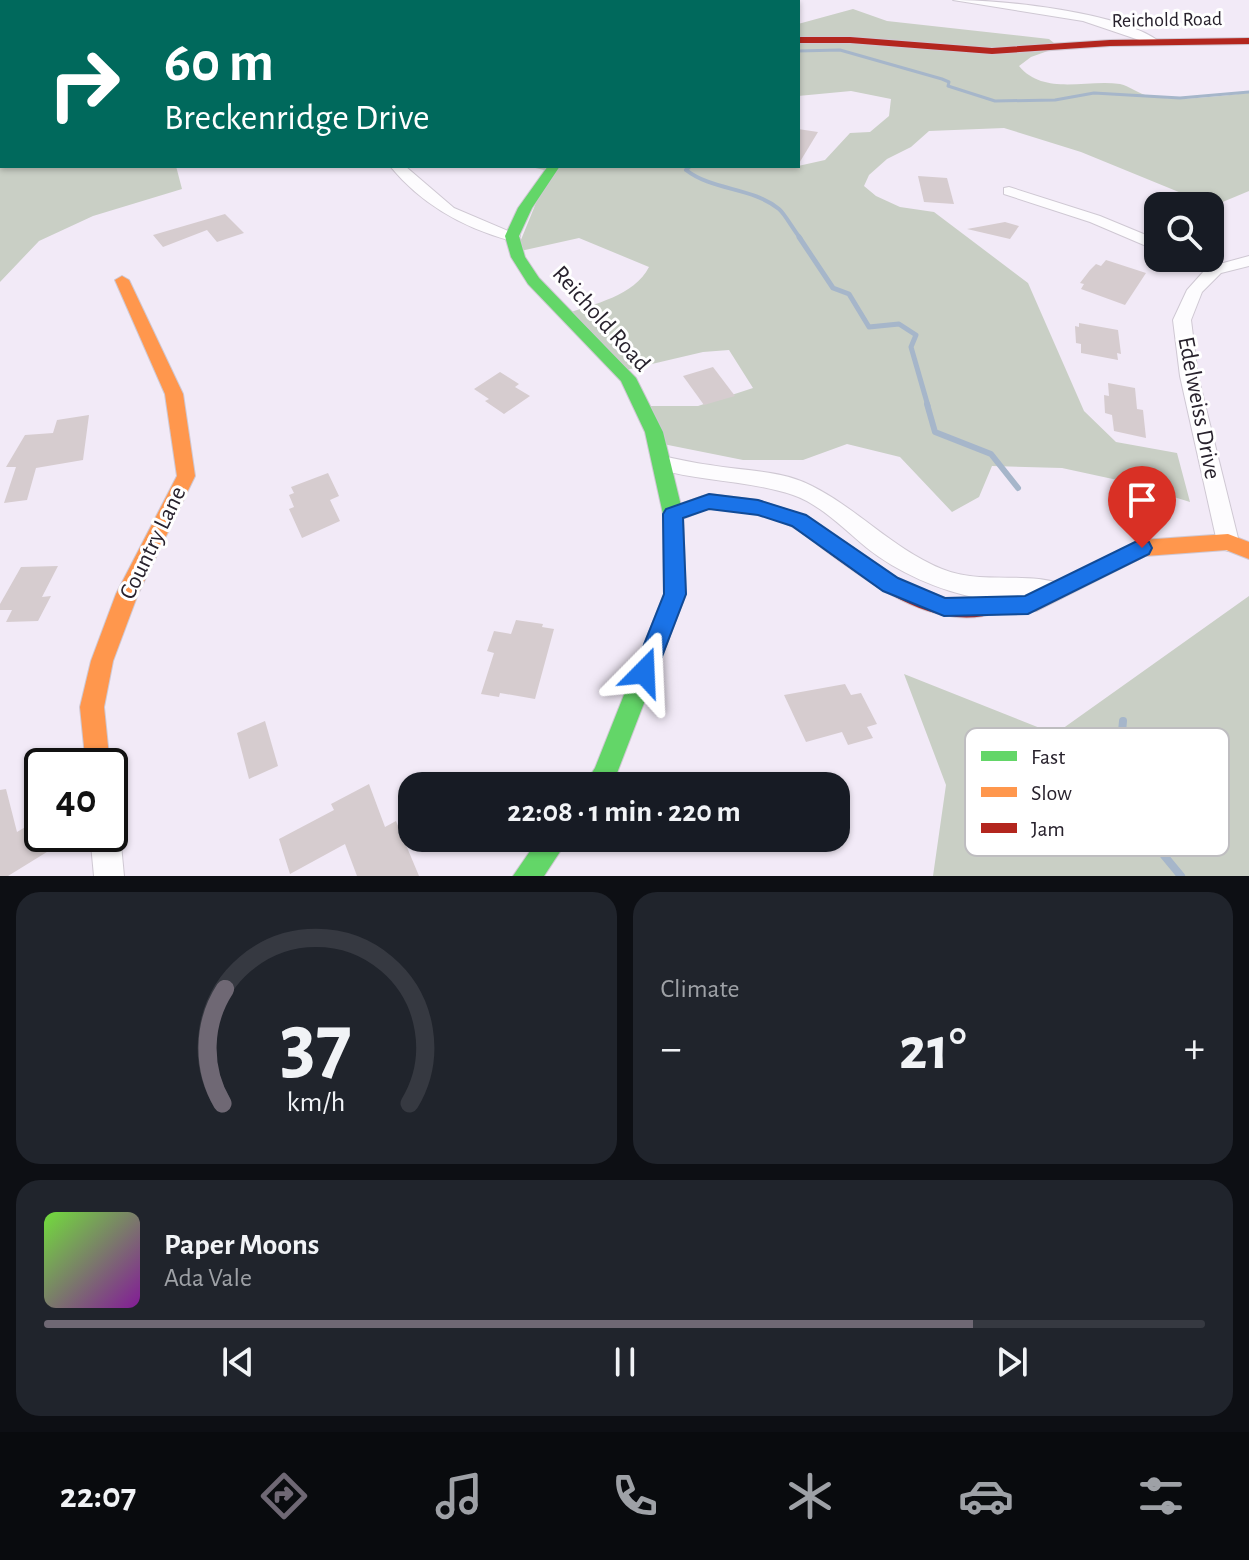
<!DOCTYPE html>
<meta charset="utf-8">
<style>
:root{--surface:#171b24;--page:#20242c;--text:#f1f3f6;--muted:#9ea1a6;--line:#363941;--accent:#6f6874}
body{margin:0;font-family:"Alegreya Sans",sans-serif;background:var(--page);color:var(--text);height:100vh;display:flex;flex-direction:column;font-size:30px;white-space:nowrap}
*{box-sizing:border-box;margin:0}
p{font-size:26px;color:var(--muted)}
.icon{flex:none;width:44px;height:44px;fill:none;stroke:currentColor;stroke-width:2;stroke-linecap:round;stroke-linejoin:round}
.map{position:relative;height:876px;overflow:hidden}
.drawer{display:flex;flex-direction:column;gap:16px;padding:16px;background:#0d0f14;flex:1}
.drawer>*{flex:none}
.top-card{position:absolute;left:0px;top:0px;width:800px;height:168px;box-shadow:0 2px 6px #0004;background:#00695c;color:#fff;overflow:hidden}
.tools{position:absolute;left:1144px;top:192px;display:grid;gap:16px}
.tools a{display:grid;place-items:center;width:80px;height:80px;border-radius:16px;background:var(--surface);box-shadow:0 2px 6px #0004;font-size:40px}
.speed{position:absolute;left:24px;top:748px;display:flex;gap:16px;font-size:40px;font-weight:700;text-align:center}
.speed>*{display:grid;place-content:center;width:104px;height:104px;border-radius:50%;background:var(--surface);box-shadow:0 2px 6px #0004;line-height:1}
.speed .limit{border:4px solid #111;border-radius:12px;background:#fff;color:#111}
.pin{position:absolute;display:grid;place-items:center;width:68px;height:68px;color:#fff;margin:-82px -34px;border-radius:50% 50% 50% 0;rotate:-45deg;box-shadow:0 0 8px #0007}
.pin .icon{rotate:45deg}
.me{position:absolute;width:88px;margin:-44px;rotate:21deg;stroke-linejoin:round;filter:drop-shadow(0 0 6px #0008)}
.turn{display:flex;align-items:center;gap:28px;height:168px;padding:0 32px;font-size:36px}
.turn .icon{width:104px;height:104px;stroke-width:2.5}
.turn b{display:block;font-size:56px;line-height:68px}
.big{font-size:60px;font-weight:700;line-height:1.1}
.drawer .widget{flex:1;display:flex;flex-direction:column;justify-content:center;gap:12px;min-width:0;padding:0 28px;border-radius:24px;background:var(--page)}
.drawer .dial{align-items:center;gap:0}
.dial svg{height:208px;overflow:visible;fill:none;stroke:var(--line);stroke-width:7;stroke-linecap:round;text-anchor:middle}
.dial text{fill:var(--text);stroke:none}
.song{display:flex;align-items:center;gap:24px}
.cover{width:96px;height:96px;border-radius:12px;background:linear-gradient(135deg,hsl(100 70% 55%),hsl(290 70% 35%))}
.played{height:8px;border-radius:4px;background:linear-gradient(90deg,var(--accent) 80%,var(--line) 80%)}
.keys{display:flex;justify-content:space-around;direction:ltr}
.heat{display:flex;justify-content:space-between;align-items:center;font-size:44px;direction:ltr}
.drawer .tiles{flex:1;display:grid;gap:16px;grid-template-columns:1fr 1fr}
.widget:last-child{grid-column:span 2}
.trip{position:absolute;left:398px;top:772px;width:452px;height:80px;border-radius:24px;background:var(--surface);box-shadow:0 2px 6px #0004;font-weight:700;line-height:80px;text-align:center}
.menu{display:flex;height:128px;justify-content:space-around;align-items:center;background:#090b0e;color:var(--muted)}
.menu .icon{width:56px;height:56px}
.menu .current{color:var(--accent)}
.menu b{font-size:36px;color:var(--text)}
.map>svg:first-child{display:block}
</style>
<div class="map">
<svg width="1249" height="876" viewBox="0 0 1249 876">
<rect width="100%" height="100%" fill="#f2eaf7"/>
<g fill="#c9cfc5">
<path d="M263,0H542V2H258Z"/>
<path d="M853,9L887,21L1049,39L1059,47L1031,57L1019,66C1044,96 1086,79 1120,84C1130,86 1138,94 1149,96C1181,102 1216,96 1249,93V191L1213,206L1081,152L1004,128L929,131L911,147L887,159L869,175L864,186L876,196L900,207L934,212L1028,283L1084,411L1116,442L1177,453L1190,502L1122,481L1062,468L992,466L979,497L952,512L900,457L847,444L803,460H743L658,443L642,406H698L753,388L729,350L703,352L622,371L565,314C594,304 634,296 649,267L579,238L516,252L549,171L526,166H798L825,160L850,133L870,132L889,116L891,99L851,91L798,96V24Z"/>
<path d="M0,35L2,166H176L182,189L93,216L39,241L0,282Z"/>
<path d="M1249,596V876H933L946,785L904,674L1055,734Z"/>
</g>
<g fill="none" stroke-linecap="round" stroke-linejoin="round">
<g stroke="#a6b6ca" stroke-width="3">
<path d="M415,2L419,0"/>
<path d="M798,51L840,50L942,79L949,82L948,86L995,101L1055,100L1094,93L1180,98L1249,92"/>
</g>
<path stroke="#a6b6ca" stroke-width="4" d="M690,166L686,170C713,191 752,187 779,209C785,214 794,231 801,239"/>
<path stroke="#a6b6ca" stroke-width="5" d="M799,237L833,288L849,294L869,327L899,324L916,335L911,347L928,406"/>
<path stroke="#a6b6ca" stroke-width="6" d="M927,404L935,432L991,454L1018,488"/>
<path stroke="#a6b6ca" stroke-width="8" d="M1123,721L1119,765L1138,824L1181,876"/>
</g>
<g fill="#d6cccf">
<path d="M798,129L818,132L798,165Z"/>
<path d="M918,176L947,178L954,204L924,202Z"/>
<path d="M225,214L244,233L217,242L207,230L163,247L153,235Z"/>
<path d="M1005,222L1019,226L1010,239L967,229Z"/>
<path d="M1106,260L1146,273L1125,305L1081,289L1084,284L1080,283L1090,270L1096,264L1101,266Z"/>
<path d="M1079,323L1118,330L1121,354L1117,353L1118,360L1081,353V344L1076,343L1075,326L1079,327Z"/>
<path d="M713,367L735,396L704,405L683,376Z"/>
<path d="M500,372L519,384L515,387L530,396L504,414L485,401L489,399L474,389Z"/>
<path d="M1108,383L1135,388L1137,409L1143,410L1146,438L1114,431L1112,415L1105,413L1104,395L1109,396Z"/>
<path d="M89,415L83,460L36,468L27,500L4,503L16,467H6L25,435L53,433L57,420Z"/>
<path d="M328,473L339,496L330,500L340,521L302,538L289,509L294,507L289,495L294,493L291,487Z"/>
<path d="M58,566L42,597L51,596L38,621L6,622L12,610H0V604L21,567Z"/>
<path d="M516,620L543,624L542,627L554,629L535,699L500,693L499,697L481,694L494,653L487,651L494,631L511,634Z"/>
<path d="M845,684L851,695L861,693L877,724L867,727L873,738L848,745L842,732L806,742L784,695Z"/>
<path d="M265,721L278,766L249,779L237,733Z"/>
<path d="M369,784L385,827L396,821L419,876H357L345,844L290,874L279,839L334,810L331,804Z"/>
<path d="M6,789L17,832L42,817V834H50L55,847L8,876H0V790Z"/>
</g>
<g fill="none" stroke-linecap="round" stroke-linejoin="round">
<defs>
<g id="street">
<path d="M953,0C1004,0 1121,12 1160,42L1151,44L1083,21Z"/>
<rect x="0" y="5" width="2" height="6"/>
<path d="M390,166H405L454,208L520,236L512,241C464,228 422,205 390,166Z"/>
<path d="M1009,187L1100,216L1158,240V251L1090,222L1004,194V188Z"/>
<path d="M1249,256V266L1221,273L1202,292L1191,320L1198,376L1239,542L1236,548L1228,551L1220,548L1217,542L1180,376L1173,320L1187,290L1204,271L1178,258H1200L1216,265Z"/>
<path d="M662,456C678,459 694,463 710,465C744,471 782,470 812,486C858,509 893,549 942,569C981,585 1022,571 1062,584L1066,591L1062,598C1048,603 1035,596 1020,596C1007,596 991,600 978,598C940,591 897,572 867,548C845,530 820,504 793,495C748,480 700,482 655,468L652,463L655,458Z"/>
<path d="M110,821L115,824L120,834L124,876H94L90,834H110Z"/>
</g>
<g id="fast">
<path d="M548,166H560L532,208L519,236L525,257L539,278L636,378L663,432L683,514L686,594L612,786H583L595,768L664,594L663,514L645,432L621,381L528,284L511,257L505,236L518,208Z"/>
<path d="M539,838H569L544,876H513Z"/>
</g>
<g id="slow">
<path d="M122,276L129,280L183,394L195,476L138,594L113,661L104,707L110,766H86L80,707L91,661L116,594L177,476L165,394L115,280Z"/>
<path d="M1228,534L1249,542V559L1226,550L1145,556L1036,611L991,615L983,612L980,606L983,600L1026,596L1142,540Z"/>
</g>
<g id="jam">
<path d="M798,37H850L992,48L1110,40L1249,38V44L1110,46L992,54L850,43H798Z"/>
<path d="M709,494L758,500L806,516L897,579L945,598L991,597L999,600L1002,606L999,612C936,634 873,585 826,551C815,543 803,532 791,526C772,517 727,505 707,509C693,513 680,524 666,519L663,514L666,509Z"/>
</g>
</defs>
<use href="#street" stroke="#cfc8d3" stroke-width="2"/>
<use href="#fast" stroke="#cfc8d3" stroke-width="2"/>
<use href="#slow" stroke="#cfc8d3" stroke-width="2"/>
<use href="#jam" stroke="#cfc8d3" stroke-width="2"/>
<use href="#street" fill="#fdfcfe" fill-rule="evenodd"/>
<use href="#fast" fill="#63d668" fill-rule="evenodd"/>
<use href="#slow" fill="#ff974d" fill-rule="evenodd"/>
<use href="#jam" fill="#b3261e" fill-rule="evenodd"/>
</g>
<path fill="#1a73e8" stroke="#114b97" stroke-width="2" d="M709,494L758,500L806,515L898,578L945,598L1025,596L1135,542H1149L1152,548L1149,554L1028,614L944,616L883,591L792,526L758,515L709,509L683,518L686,594L656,672L653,679L644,682L636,679L633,672L664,594L663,514L666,509Z"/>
<g text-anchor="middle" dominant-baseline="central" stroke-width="6" stroke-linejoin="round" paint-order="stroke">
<g font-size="20" fill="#28222d" stroke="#fff">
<text transform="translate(1167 20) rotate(-1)">Reichold Road</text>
</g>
<g font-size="24" fill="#28222d" stroke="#fff">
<text transform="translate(601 319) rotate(48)">Reichold Road</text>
<text transform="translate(1199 408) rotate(79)">Edelweiss Drive</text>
<text transform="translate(153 543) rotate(-64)">Country Lane</text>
</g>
</g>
<rect x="965" y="728" width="264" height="128" rx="12" fill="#fff" stroke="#bebdc0" stroke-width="2"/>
<rect x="981" y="751" width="36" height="10" fill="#63d668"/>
<rect x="981" y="787" width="36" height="10" fill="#ff974d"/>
<rect x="981" y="823" width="36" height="10" fill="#b3261e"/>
<g font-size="22" fill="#28222d">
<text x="1031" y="764">Fast</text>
<text x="1031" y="800">Slow</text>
<text x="1031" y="836">Jam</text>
</g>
</svg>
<div class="tools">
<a><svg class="icon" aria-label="search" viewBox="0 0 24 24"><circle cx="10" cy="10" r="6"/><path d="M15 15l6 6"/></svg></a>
</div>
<div class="speed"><div class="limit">40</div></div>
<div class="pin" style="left:1142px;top:548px;background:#d93025"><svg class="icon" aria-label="arrive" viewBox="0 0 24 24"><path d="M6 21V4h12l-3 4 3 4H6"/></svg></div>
<svg class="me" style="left:644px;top:672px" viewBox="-20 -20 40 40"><path d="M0-17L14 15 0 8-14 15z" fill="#1a73e8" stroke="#fff" stroke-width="4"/></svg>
<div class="trip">22:08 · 1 min · 220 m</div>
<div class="top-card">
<div class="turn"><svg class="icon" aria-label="right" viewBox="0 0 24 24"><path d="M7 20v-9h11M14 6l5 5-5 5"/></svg><div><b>60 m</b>Breckenridge Drive</div></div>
</div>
</div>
<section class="drawer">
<div class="tiles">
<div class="widget dial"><svg viewBox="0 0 100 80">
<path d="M14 69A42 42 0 1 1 86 69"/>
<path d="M14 69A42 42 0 0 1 15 25" stroke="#6f6874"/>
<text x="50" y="56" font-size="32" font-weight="700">37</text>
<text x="50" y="72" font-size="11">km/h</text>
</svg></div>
<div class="widget"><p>Climate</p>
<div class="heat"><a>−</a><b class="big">21°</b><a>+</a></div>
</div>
<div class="widget">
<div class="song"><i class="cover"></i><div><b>Paper Moons</b><p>Ada Vale</p></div></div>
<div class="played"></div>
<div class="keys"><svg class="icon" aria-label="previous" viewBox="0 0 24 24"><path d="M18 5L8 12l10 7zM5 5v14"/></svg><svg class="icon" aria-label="pause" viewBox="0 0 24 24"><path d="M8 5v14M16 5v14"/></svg><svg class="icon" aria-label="next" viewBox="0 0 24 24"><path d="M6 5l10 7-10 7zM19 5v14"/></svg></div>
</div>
</div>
</section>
<nav class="menu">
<b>22:07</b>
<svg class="icon current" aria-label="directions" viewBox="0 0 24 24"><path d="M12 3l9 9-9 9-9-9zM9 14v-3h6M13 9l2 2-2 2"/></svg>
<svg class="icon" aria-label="music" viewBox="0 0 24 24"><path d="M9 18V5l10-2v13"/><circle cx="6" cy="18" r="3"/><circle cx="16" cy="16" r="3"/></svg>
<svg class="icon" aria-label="phone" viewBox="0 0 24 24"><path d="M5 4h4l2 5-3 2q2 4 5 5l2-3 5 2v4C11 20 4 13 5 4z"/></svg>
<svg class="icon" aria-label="climate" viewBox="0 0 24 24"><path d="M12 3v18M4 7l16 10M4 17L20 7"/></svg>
<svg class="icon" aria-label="car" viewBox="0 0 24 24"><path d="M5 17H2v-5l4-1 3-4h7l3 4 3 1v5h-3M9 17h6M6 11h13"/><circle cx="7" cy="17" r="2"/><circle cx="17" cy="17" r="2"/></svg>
<svg class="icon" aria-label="filters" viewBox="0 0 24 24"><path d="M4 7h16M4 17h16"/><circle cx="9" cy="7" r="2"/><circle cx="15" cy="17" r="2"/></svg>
</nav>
